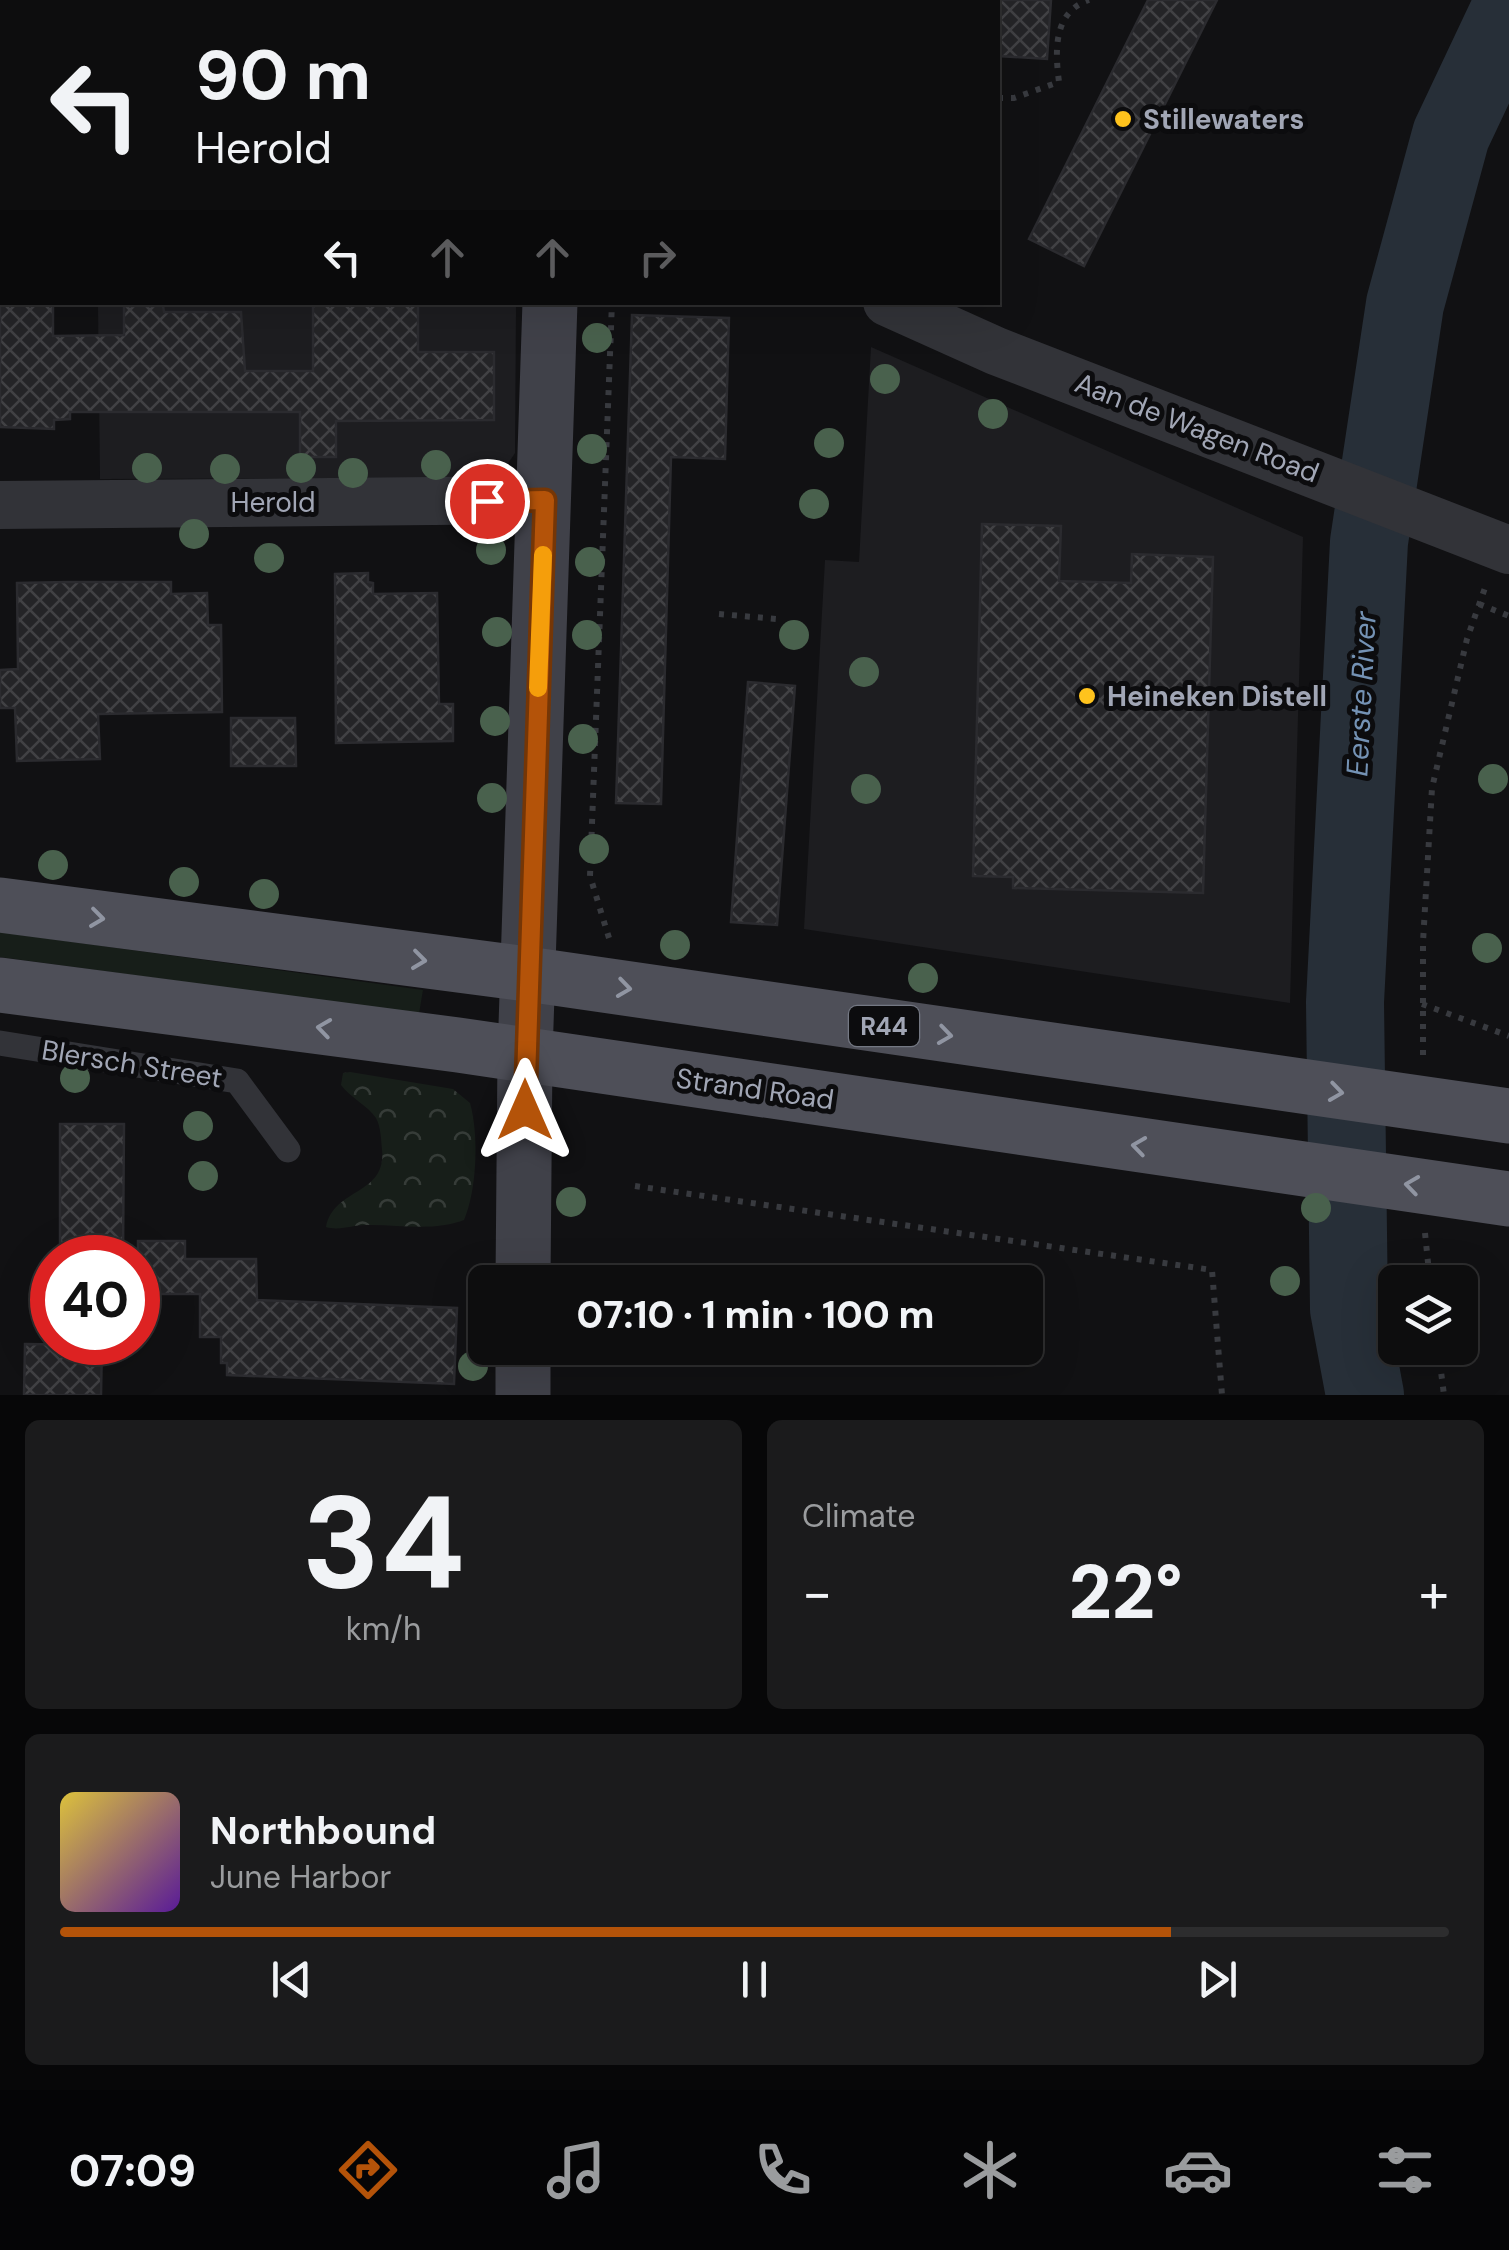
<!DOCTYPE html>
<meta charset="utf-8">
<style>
:root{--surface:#0d0d0e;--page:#1b1b1c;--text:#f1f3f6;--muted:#9a9c9e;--line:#2d2d2e;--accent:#b45309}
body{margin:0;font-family:"DM Sans",sans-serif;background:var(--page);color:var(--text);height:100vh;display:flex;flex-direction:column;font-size:38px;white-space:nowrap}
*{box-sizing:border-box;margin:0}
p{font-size:32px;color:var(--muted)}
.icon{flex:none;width:55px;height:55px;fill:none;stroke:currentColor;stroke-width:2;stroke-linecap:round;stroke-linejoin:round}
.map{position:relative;height:1395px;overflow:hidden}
.sheet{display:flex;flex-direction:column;gap:25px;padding:25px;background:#070708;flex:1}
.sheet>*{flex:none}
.hud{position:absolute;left:0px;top:0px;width:1000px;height:305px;box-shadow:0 10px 40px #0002,0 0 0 2px var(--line);background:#0d0d0e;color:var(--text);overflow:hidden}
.controls{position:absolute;left:1378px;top:1265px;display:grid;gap:20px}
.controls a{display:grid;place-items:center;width:100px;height:100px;border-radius:15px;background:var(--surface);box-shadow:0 10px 40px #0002,0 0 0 2px var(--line);font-size:50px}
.speed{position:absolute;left:30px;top:1235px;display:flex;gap:20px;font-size:50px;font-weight:700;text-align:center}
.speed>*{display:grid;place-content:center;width:130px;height:130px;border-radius:50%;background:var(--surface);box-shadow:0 10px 40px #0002,0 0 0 2px var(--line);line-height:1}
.speed .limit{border:15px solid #d22;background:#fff;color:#111}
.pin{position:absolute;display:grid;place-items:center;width:85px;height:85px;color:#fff;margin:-42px;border:5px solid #fff;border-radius:50%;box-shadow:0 2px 10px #0007}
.me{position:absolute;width:110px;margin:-55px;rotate:0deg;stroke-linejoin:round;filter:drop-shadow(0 0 8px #0008)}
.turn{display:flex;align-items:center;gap:35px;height:210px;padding:0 30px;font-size:45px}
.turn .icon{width:130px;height:130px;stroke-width:2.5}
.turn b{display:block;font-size:70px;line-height:85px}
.lanes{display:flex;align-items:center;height:95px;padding:0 30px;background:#0003;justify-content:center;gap:50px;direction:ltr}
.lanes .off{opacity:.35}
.big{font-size:75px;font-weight:800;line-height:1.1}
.sheet .widget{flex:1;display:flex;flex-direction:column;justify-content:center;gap:15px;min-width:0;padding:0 35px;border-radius:15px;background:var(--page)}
.sheet .dial{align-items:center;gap:0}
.dial b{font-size:130px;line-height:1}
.song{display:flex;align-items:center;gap:30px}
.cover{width:120px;height:120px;border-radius:15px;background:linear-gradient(135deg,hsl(50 70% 55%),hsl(270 70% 35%))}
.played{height:10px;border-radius:5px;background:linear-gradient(90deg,var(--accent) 80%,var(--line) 80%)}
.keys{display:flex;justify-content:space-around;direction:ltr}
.heat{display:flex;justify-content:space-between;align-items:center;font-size:55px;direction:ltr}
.sheet .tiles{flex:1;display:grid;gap:25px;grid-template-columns:1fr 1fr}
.widget:last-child{grid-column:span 2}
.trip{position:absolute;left:468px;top:1265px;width:575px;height:100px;border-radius:15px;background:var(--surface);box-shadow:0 10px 40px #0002,0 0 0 2px var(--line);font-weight:800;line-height:100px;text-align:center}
.tabs{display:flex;height:160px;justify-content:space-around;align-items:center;background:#050506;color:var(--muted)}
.tabs .icon{width:70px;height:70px}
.tabs .current{color:var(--accent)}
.tabs b{font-size:45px;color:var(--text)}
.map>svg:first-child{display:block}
</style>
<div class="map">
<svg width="1509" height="1395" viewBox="0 0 1509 1395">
<defs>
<pattern id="forest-crowns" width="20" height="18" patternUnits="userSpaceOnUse" patternTransform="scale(2.5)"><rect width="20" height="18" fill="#171e19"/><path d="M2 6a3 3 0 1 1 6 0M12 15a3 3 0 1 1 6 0" fill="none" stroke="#363c38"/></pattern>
<pattern id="building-cross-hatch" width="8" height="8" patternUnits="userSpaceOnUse" patternTransform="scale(2.5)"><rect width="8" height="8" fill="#242427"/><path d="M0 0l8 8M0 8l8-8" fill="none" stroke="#414144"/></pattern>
</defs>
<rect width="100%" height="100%" fill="#111113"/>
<g fill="#1d1d20">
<path d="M98,303H516L515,453L503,471L495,476L472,478L100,479Z"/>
<path d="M871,347L1303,537L1290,1003L804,929L825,560L859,562Z"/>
</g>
<path fill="#171e19" d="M0,932L423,990L419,1014L0,957Z"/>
<path fill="url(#forest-crowns)" d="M350,1072L453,1089L470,1103C479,1135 477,1190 464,1220C432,1232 399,1224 366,1225C352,1225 340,1231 326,1227C334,1187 387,1196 382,1149C381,1139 381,1127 376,1118C368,1106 351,1098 341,1085L343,1073Z"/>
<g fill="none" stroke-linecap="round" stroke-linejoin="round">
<path stroke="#272f38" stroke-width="78" d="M1365,1395L1349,1309L1345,1002L1369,542L1405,304L1451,135L1509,12"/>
</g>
<g fill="url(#building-cross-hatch)" stroke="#2b2b2f" stroke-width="2.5">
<path d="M998,0H1051L1047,59L998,56Z"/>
<path d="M1148,0H1217L1084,266L1029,239Z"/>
<path d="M0,302H53V336L124,335V306H163L164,312H241L245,371H313V302H418V352H494V420L336,421V457H300V412H70V419L54,420V429L0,427Z"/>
<path d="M632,315L729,318L725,459L671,457L661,804L616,803Z"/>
<path d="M982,524L1061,526L1059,581L1131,583L1132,554L1213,557L1203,893L1013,888V877L973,876Z"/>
<path d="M368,573V582L373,583V594L437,593L439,704H453V741L336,743L335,574Z"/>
<path d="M68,582H171V594L207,593L208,625H221L222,712L98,714L100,759L17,761L15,708H0V670L18,669L17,583Z"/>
<path d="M748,682L795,686L777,925L731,922Z"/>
<path d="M231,718H295L296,766H231Z"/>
<path d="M60,1124H124L123,1258H60Z"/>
<path d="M138,1241H185V1259H256L257,1300L457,1308L454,1384L227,1375V1363H221V1337H200V1294H138Z"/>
<path d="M25,1344L102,1345L101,1395H24Z"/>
</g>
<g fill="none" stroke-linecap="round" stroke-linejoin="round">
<g stroke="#383a3f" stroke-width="6" stroke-dasharray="5 8" stroke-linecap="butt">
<path d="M622,2V0"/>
<path d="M998,98H1014L1059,82C1055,51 1053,12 1089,0"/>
<path d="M1479,604L1509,616"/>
<path d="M719,614L777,619"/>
<path d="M609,938L590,876L612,302"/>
<path d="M1422,1004L1509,1036"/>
<path d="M1423,1055V942L1432,788L1467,639L1486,585"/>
<path d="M635,1186L1212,1270L1222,1395"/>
<path d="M1425,1233L1430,1282"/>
<path d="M1438,1348L1444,1395"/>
</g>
<path stroke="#323338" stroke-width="25" d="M0,1043L237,1081L288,1150"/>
<g stroke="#323338" stroke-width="48">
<path d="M887,302L996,351L1509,550"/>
<path d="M0,505L545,500"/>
</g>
<g stroke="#404149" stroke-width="55">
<path d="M559,2V0"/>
<path d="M523,1282L525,1055L550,302"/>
<path d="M523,1395V1348"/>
</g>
<g stroke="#4e4f58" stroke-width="55">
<path d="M0,905L527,974L1509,1116"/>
<path d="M0,985L458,1045L1509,1199"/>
</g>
</g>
<g fill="#49614d">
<circle cx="597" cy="338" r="15"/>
<circle cx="885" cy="379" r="15"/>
<circle cx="993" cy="414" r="15"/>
<circle cx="829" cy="443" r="15"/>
<circle cx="592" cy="449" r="15"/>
<circle cx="436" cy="465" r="15"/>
<circle cx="147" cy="468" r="15"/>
<circle cx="301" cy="468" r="15"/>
<circle cx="225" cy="469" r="15"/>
<circle cx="353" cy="473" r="15"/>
<circle cx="814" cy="504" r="15"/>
<circle cx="194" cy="534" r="15"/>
<circle cx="491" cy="550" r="15"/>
<circle cx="269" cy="558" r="15"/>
<circle cx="590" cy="562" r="15"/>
<circle cx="497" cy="632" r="15"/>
<circle cx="587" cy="635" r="15"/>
<circle cx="794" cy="635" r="15"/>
<circle cx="864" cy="672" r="15"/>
<circle cx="495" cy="721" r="15"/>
<circle cx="583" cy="739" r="15"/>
<circle cx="1493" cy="779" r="15"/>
<circle cx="866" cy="789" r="15"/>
<circle cx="492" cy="798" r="15"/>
<circle cx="594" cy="849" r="15"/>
<circle cx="53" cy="865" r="15"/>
<circle cx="184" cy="882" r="15"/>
<circle cx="264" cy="894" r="15"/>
<circle cx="675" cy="945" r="15"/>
<circle cx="1487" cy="948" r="15"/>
<circle cx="923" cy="978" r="15"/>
<circle cx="75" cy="1078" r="15"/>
<circle cx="198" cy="1126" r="15"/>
<circle cx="203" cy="1176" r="15"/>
<circle cx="571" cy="1202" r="15"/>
<circle cx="1316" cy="1208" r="15"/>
<circle cx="1285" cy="1281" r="15"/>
<circle cx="473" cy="1366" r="15"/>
</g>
<defs><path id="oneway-chevron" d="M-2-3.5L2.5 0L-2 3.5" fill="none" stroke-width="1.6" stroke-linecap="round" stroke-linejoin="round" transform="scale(2.5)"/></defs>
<g stroke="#9095a2">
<use href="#oneway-chevron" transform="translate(97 918) rotate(7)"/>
<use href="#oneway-chevron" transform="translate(419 960) rotate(7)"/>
<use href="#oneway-chevron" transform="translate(624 988) rotate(8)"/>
<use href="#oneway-chevron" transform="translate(324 1028) rotate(-172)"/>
<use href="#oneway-chevron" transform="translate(945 1035) rotate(8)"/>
<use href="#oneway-chevron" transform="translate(1336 1092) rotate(8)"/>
<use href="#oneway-chevron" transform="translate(1139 1146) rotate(-172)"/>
<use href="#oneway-chevron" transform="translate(1412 1185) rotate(-172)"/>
</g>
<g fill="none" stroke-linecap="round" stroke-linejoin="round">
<defs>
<path id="route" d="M487,501L545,500L525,1110"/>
</defs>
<use href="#route" stroke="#753606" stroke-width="25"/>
<use href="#route" stroke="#b45309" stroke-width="18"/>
<path stroke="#f59e0b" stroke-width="18" d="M538,688L543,555"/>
</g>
<g fill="#ffc31d" stroke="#0c0c0e" stroke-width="4">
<circle cx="1123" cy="119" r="10"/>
<circle cx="1087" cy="696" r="10"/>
</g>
<g text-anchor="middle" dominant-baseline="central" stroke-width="10" stroke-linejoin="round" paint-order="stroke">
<rect fill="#0c0c0e" stroke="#747883" stroke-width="2.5" x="849" y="1006" width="70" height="40" rx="8"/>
<g font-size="25" font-weight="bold" fill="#a1a6b5">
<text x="884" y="1026">R44</text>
</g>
<g font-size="28" font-weight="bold" fill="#a1a6b5" stroke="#0c0c0e" text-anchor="start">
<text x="1143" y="119">Stillewaters</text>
<text x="1107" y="696">Heineken Distell</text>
</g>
<g font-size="28" fill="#a1a6b5" stroke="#0c0c0e">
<text transform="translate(1197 428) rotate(21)">Aan de Wagen Road</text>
<text x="273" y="502">Herold</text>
<text transform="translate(132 1064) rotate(9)">Blersch Street</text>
<text transform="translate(755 1089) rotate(8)">Strand Road</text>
</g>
<g font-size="30" font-style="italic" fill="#7492b4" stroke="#0c0c0e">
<text transform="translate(1361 694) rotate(-87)">Eerste River</text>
</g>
</g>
</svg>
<div class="controls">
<a><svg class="icon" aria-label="layers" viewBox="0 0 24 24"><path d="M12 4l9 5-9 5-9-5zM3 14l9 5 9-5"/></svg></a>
</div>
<div class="speed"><div class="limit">40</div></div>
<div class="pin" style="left:487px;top:501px;background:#d93025"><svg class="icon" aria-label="arrive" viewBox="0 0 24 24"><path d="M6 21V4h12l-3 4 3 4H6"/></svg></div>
<svg class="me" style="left:525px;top:1110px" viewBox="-20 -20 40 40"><path d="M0-17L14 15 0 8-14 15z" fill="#b45309" stroke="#fff" stroke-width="4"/></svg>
<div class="trip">07:10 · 1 min · 100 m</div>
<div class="hud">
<div class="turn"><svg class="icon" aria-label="left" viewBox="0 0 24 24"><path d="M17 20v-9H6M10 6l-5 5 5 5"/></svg><div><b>90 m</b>Herold</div></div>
<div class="lanes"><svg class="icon" aria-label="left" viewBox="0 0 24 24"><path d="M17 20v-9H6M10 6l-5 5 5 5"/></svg><svg class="icon off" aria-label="ahead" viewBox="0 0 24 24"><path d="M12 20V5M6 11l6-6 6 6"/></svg><svg class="icon off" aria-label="ahead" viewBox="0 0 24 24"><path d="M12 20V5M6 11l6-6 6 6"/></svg><svg class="icon off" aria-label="right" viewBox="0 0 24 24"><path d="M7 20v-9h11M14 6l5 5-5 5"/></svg></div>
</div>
</div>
<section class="sheet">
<div class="tiles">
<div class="widget dial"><b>34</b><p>km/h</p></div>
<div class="widget"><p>Climate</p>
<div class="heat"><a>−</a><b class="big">22°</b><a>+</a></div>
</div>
<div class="widget">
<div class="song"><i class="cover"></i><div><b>Northbound</b><p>June Harbor</p></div></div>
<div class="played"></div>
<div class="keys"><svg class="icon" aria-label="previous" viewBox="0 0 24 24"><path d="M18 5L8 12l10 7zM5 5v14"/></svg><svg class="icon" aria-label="pause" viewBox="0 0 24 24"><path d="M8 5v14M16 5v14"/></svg><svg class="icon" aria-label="next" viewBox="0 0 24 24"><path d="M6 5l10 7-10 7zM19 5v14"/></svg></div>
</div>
</div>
</section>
<nav class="tabs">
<b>07:09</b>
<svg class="icon current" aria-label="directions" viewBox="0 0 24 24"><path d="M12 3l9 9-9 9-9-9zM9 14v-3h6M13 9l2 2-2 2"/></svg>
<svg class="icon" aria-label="music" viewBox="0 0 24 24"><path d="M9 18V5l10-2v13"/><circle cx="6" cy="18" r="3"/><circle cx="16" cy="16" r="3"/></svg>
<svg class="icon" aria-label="phone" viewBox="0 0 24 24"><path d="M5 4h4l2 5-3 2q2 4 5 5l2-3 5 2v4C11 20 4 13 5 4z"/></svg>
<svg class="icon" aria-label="climate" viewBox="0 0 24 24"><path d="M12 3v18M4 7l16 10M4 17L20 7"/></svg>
<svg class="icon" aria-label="car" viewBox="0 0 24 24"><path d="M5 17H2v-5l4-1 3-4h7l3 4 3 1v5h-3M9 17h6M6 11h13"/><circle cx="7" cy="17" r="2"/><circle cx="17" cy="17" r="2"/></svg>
<svg class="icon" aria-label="filters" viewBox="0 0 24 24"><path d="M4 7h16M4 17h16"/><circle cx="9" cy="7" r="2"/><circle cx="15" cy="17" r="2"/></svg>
</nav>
